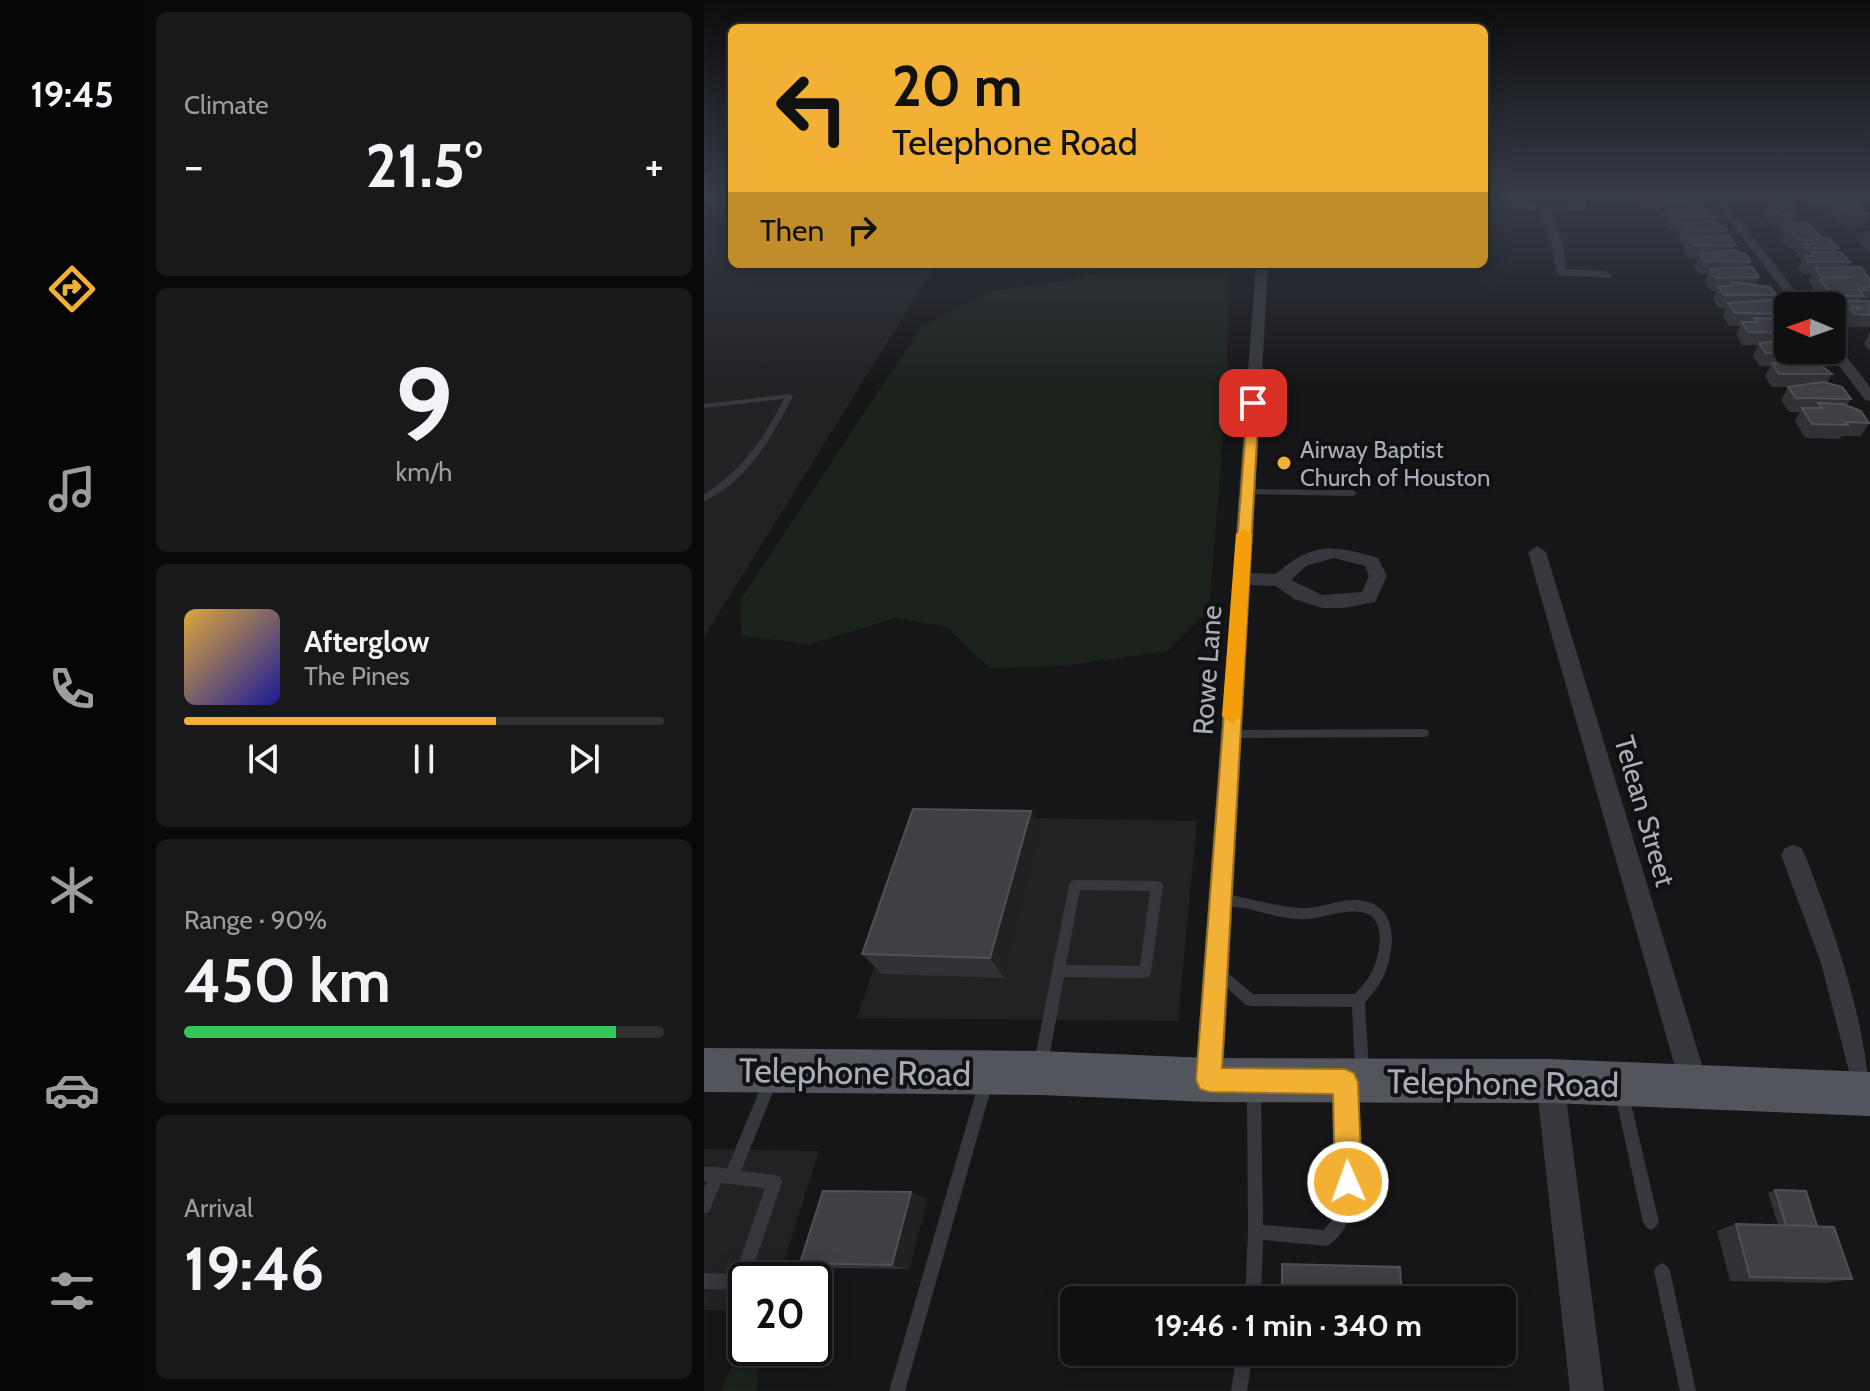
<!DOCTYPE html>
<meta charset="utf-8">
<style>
:root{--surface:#101012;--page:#19191b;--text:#f1f3f6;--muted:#9c9d9f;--line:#303032;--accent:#f2b134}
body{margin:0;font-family:Cabin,sans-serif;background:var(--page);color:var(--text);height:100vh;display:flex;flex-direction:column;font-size:30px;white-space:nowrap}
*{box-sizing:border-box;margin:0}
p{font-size:26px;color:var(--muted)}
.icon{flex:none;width:44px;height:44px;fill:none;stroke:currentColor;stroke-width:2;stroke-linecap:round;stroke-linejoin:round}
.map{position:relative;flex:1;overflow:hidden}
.details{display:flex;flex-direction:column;gap:12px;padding:12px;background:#09090a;width:560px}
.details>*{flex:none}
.banner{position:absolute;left:24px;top:24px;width:760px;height:244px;border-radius:12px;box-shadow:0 4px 20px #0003,0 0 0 2px var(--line);background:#f2b134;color:#111;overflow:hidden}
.needle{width:52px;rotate:272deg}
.fabs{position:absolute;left:1070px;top:292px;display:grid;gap:16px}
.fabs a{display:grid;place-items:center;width:72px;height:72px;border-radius:12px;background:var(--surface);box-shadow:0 4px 20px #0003,0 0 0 2px var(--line);font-size:40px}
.speed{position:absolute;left:24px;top:1262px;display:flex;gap:16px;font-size:40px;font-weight:700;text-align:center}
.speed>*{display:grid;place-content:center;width:104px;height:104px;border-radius:50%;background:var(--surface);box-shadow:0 4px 20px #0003,0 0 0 2px var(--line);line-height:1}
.speed .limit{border:4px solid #111;border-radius:12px;background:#fff;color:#111}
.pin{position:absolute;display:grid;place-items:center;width:68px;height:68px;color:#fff;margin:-34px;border-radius:16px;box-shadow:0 4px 12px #0006}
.me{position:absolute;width:88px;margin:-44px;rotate:358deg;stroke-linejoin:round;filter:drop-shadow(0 0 6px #0008)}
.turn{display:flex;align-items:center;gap:28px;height:168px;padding:0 32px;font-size:36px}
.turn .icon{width:104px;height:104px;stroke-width:2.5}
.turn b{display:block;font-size:56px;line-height:68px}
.then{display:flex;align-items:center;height:76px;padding:0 32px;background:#0003;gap:16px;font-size:30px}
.big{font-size:60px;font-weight:700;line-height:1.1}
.details .widget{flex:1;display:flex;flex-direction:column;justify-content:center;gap:12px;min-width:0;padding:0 28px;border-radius:12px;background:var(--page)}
.details .dial{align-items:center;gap:0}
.dial b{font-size:104px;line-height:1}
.song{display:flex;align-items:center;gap:24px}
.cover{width:96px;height:96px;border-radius:12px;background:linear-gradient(135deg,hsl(40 70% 55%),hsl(240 70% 35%))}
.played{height:8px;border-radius:4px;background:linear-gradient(90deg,var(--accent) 65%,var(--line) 65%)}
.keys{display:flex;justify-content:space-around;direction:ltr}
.heat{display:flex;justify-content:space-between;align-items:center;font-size:44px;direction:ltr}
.charge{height:12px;border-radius:6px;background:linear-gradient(90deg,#34c759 90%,var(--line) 0)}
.trip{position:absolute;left:356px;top:1286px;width:456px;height:80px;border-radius:12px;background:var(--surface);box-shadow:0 4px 20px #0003,0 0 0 2px var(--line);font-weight:700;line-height:80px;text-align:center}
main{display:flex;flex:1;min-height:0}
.menu{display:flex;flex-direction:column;width:144px;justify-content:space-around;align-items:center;background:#060607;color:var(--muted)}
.menu .icon{width:56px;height:56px}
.menu .current{color:var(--accent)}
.menu b{font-size:36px;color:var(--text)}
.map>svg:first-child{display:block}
</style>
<main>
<nav class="menu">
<b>19:45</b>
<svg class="icon current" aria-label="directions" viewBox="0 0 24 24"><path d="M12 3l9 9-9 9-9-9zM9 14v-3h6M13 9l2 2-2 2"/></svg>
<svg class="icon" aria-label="music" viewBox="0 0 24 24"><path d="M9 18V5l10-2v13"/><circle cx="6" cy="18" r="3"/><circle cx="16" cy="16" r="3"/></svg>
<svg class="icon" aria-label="phone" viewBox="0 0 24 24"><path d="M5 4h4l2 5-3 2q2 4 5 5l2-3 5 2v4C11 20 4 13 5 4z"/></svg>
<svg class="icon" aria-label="climate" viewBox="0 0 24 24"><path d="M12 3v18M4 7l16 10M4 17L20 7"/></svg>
<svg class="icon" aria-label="car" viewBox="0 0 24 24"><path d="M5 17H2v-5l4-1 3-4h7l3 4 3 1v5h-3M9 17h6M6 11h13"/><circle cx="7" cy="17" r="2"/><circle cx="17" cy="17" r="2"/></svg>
<svg class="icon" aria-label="filters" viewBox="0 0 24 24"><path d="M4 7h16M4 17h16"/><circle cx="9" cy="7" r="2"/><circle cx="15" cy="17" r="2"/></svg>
</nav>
<section class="details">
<div class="widget"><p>Climate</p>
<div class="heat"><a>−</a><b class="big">21.5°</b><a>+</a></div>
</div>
<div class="widget dial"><b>9</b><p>km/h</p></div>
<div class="widget">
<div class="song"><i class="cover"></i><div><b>Afterglow</b><p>The Pines</p></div></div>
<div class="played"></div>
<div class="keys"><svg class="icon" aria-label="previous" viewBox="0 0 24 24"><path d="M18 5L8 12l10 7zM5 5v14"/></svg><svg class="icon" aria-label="pause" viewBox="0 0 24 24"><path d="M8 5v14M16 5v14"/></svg><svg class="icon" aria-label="next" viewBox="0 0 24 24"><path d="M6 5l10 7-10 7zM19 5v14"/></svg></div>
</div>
<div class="widget"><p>Range · 90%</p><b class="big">450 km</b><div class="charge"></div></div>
<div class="widget"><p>Arrival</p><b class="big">19:46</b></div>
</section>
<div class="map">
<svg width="1166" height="1391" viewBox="0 0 1166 1391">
<rect width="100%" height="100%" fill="#161618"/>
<g fill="#222225">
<path d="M0,239H28V264H232L0,637Z"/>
<path d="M221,816L493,821L474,1021L153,1018Z"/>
<path d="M0,1149L115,1151L74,1280H42V1311L0,1310Z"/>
</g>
<g fill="#1c231d">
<path d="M422,264H523L524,377L505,609L463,651L364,665L286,668L241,626L191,618L106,644L38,636L37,599L217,327L289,291L366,280Z"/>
<path d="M42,1334V1348H52L54,1391H17Z"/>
</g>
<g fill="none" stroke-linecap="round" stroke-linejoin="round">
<g fill="#37383d" fill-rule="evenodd">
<path d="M0,195L10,199L11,205L28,207V211L7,207L6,201L0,199Z"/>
<path d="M780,205L789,208L790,209L787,211L780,209Z"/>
<path d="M85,394L89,396C69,436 43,482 0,501V494C37,472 61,437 80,399L0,408V404Z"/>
<path d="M543,489L649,490L653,493L649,496L540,494L539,492Z"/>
<path d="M720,729L724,730L725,733L724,736L720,737L527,738L523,737L522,734L523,731L527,730Z"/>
<path d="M371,880L453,881L457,882L459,886L447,972L445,976L441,978L360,977L344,1063L342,1068L337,1070L332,1068L330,1063L365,885L367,881ZM376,890L446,891L436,966L362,965Z"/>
<path d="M518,894C545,897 571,907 598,908C616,909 634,899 653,900C696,903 692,948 679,978C674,987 667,995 661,1003L665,1071L663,1076L658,1078L653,1076L651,1071L648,1007L547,1006L542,1005L511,977L509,973L511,969L515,967L519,969L549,994H651C657,987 665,979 669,969C677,951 683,915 656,912C635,909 615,921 594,919C577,918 561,913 545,909C534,907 524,907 514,904L512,900L514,896Z"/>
<path d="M66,1075L71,1077L73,1082L37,1171L71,1175L76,1177L78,1182L45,1280H42V1288L36,1290L0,1289V1273L31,1274L61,1188L17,1183L5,1212L0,1214V1188L3,1182L0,1181V1167H13L23,1169L61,1077Z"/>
<path d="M282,1075L287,1077L289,1082L201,1391H185L275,1082L277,1077Z"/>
<path d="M550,1083L555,1085L557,1090L559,1225L620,1230L632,1214L637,1182L635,1092L637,1087L642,1085L647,1087L649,1092C650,1128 656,1184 646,1217C643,1227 632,1241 623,1246L559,1240L557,1300H541L544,1232L543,1090L545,1085Z"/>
<path d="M918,1088L923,1090L925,1095L955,1222L952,1227L947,1230L942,1227L939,1222L911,1095L913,1090Z"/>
<path d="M958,1263L963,1266L966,1271L992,1391H976L950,1271L953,1266Z"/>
<path d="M533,1352H549L543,1391H527Z"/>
</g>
<g fill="#37383d" fill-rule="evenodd">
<path d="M807,195H817L820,202L839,207L872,204L868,195H878L883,209L846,213L859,242L862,269L902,271L908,275L906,278L853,275L847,242L835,212L812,206Z"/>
<path d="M1006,195H1016L1103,306H1091Z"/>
<path d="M552,264H564L547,573L572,574C609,541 630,545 674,558L683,576L671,602L640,608H618L590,599L572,586L546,585L519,1080L515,1090L505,1094L495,1090L491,1080ZM630,558L661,566L665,576L658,592L618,595L587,580L602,566Z"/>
<path d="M1128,343L1133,344L1166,387V401L1161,400L1123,350H1128Z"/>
<path d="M833,546L842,552L1005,1088L1001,1098L991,1102L981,1098L977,1088L824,552Z"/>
<path d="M1089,845L1097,848L1101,855C1129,928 1166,1029 1165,1108L1155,1104L1151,1094L1117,963L1077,855L1081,848Z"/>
<path d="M846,1067L856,1071L860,1081L900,1391H866L832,1081L836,1071Z"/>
</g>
<path fill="#53555c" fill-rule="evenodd" d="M0,1048L336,1051L505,1058L846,1059L1166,1072V1116L846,1103L505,1102L336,1095L0,1092Z"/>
</g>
<g fill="#323236">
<path d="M938,195H993V196L998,204L997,207L1013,217L1011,222L1023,230L1021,236L1032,246L1030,250L1047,262L1045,267L1055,277L1052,285L1072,295L1069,301L1084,314L1082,319L1084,322V350L1114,353L1110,360L1128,374L1123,383L1147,399L1143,405L1165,423L1157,436H1137L1136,439L1101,438L1091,421L1096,412H1085L1077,400L1084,387H1068L1061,376L1066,366H1056L1049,356L1054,345H1038L1032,335L1036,326H1025L1019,316L1022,308H1015L1009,299L1012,291H1007L1001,282L1004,274H995L990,266L993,258H984L979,251L982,243H977L972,237L975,229H965L961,223L963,216H956L951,208L939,209L936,204Z"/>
<path d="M1034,195H1063L1060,202L1039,201Z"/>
<path d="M1102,195L1121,199L1122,195H1149L1164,214L1158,226H1141L1122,213L1123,210L1119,205L1121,201L1119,205L1105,206L1100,201Z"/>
<path d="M1067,201L1089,206L1087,210L1091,215L1088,222L1118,238L1134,248L1132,252L1146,262L1143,268L1166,280V296L1164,299H1158L1157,301H1166V327H1144L1138,321L1140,318L1136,314L1139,309H1128V306H1121L1109,292L1110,289L1105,281L1108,274H1099L1094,268L1098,260L1093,256L1094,252H1091L1076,241V237L1080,227H1071L1060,219Z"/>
<path d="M1162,231H1166V254L1156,243Z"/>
<path d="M1166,331V350H1165L1160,344Z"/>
<path d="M327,811L338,834L300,978L178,974L158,954Z"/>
<path d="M1071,1190L1113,1226L1148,1279L1123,1283L1026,1281L1013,1231L1032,1224L1074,1225L1064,1193Z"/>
<path d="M207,1192L223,1200L205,1269L117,1268L96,1263Z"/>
</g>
<g fill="#212124">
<path d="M327,811L338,834L300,978L286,958Z"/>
<path d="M207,1192L223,1200L205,1269L188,1265Z"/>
</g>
<g fill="#3f3f44" stroke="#4f5156" stroke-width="2">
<path d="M941,195L992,196L998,204H960L955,197H942Z"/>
<path d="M1102,195H1116L1121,200H1108Z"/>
<path d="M1126,195H1149L1164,214H1147L1127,201H1132Z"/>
<path d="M1067,201H1084L1089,206H1083L1091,215H1076L1065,207H1070V205Z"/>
<path d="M999,207L1013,217H969L965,211Z"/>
<path d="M1010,222L1023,230L981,231L976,224Z"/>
<path d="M1088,222L1104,223L1118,238H1125L1134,248H1102L1098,244H1110L1107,240H1096L1082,229L1081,225Z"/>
<path d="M1025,236L1032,246L988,245L983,238Z"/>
<path d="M1030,250L1041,254L1047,262L1000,261L995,254Z"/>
<path d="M1108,252H1136L1146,262H1105L1100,256H1109Z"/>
<path d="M1048,267L1055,277L1012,278L1006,269Z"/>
<path d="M1157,267L1166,280V287H1158L1162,290H1155L1160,296H1130L1115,279L1150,277H1117L1111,268Z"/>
<path d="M1027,282L1066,287L1072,295H1020L1014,286H1029Z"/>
<path d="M1067,300L1084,314L1031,313L1024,303Z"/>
<path d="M1143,301H1166V315L1151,314L1145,308H1159L1148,306Z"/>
<path d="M1050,318L1082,319L1084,322V333L1044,332L1038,322H1053Z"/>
<path d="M1084,340V350H1110L1114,353H1062L1055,343Z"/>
<path d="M1078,359H1109L1128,374H1075L1068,363H1081Z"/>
<path d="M1119,382L1138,387L1147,399L1092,398L1084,387Z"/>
<path d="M1114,403L1139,404L1157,411L1165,423L1141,422L1144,425L1108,424L1098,408H1118Z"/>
<path d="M209,809L327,811L286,958L158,954Z"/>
<path d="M1071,1190L1102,1191L1113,1226L1082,1225Z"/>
<path d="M119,1191L207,1192L188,1265L96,1263Z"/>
<path d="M1032,1224L1130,1227L1148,1279L1046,1277Z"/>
<path d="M578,1264L696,1267L698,1300H578Z"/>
</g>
<linearGradient id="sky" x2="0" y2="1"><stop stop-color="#0c0c0d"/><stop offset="0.5" stop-color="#363c48"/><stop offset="1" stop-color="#363c48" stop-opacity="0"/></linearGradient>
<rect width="1166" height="389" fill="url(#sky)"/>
<path fill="#f2b134" stroke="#9d7322" stroke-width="2" d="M544,400L555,403L518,1068L641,1069L650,1073L654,1082L658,1182L654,1191L644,1195L635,1191L631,1182L629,1094L505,1092L496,1089L492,1080Z"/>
<path fill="#f59e0b" d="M540,529L548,534L537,716L528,724L518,716L532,534Z"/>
<circle fill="#f2b134" stroke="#111113" stroke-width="3" cx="580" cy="463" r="8"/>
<g text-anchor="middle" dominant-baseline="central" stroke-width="8" stroke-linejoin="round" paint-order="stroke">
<g font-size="24" fill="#a8adb8" stroke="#111113" text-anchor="start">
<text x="596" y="449">Airway Baptist<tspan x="596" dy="28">Church of Houston</tspan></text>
</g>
<g font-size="28" fill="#a8adb8" stroke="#111113">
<text transform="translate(503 670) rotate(-86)">Rowe Lane</text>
<text transform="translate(941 811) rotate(74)">Telean Street</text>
</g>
<g font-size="34" fill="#a8adb8" stroke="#111113">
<text transform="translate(151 1072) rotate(1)">Telephone Road</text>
<text transform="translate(799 1083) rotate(1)">Telephone Road</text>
</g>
</g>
</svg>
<div class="fabs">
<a><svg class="needle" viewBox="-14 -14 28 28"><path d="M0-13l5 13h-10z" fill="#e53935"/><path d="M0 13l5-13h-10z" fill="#9c9d9f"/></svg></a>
</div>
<div class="speed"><div class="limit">20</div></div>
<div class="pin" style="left:549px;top:403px;background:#d93025"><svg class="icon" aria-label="arrive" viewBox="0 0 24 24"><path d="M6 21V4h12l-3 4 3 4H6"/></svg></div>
<svg class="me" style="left:644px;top:1182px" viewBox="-20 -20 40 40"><circle r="17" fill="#f2b134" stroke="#fff" stroke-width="3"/><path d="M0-11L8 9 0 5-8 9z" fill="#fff"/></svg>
<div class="trip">19:46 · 1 min · 340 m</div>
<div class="banner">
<div class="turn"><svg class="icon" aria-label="left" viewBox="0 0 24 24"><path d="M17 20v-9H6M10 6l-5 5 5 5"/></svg><div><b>20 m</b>Telephone Road</div></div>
<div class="then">Then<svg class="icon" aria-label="right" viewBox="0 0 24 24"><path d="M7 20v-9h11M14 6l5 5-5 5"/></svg></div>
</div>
</div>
</main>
